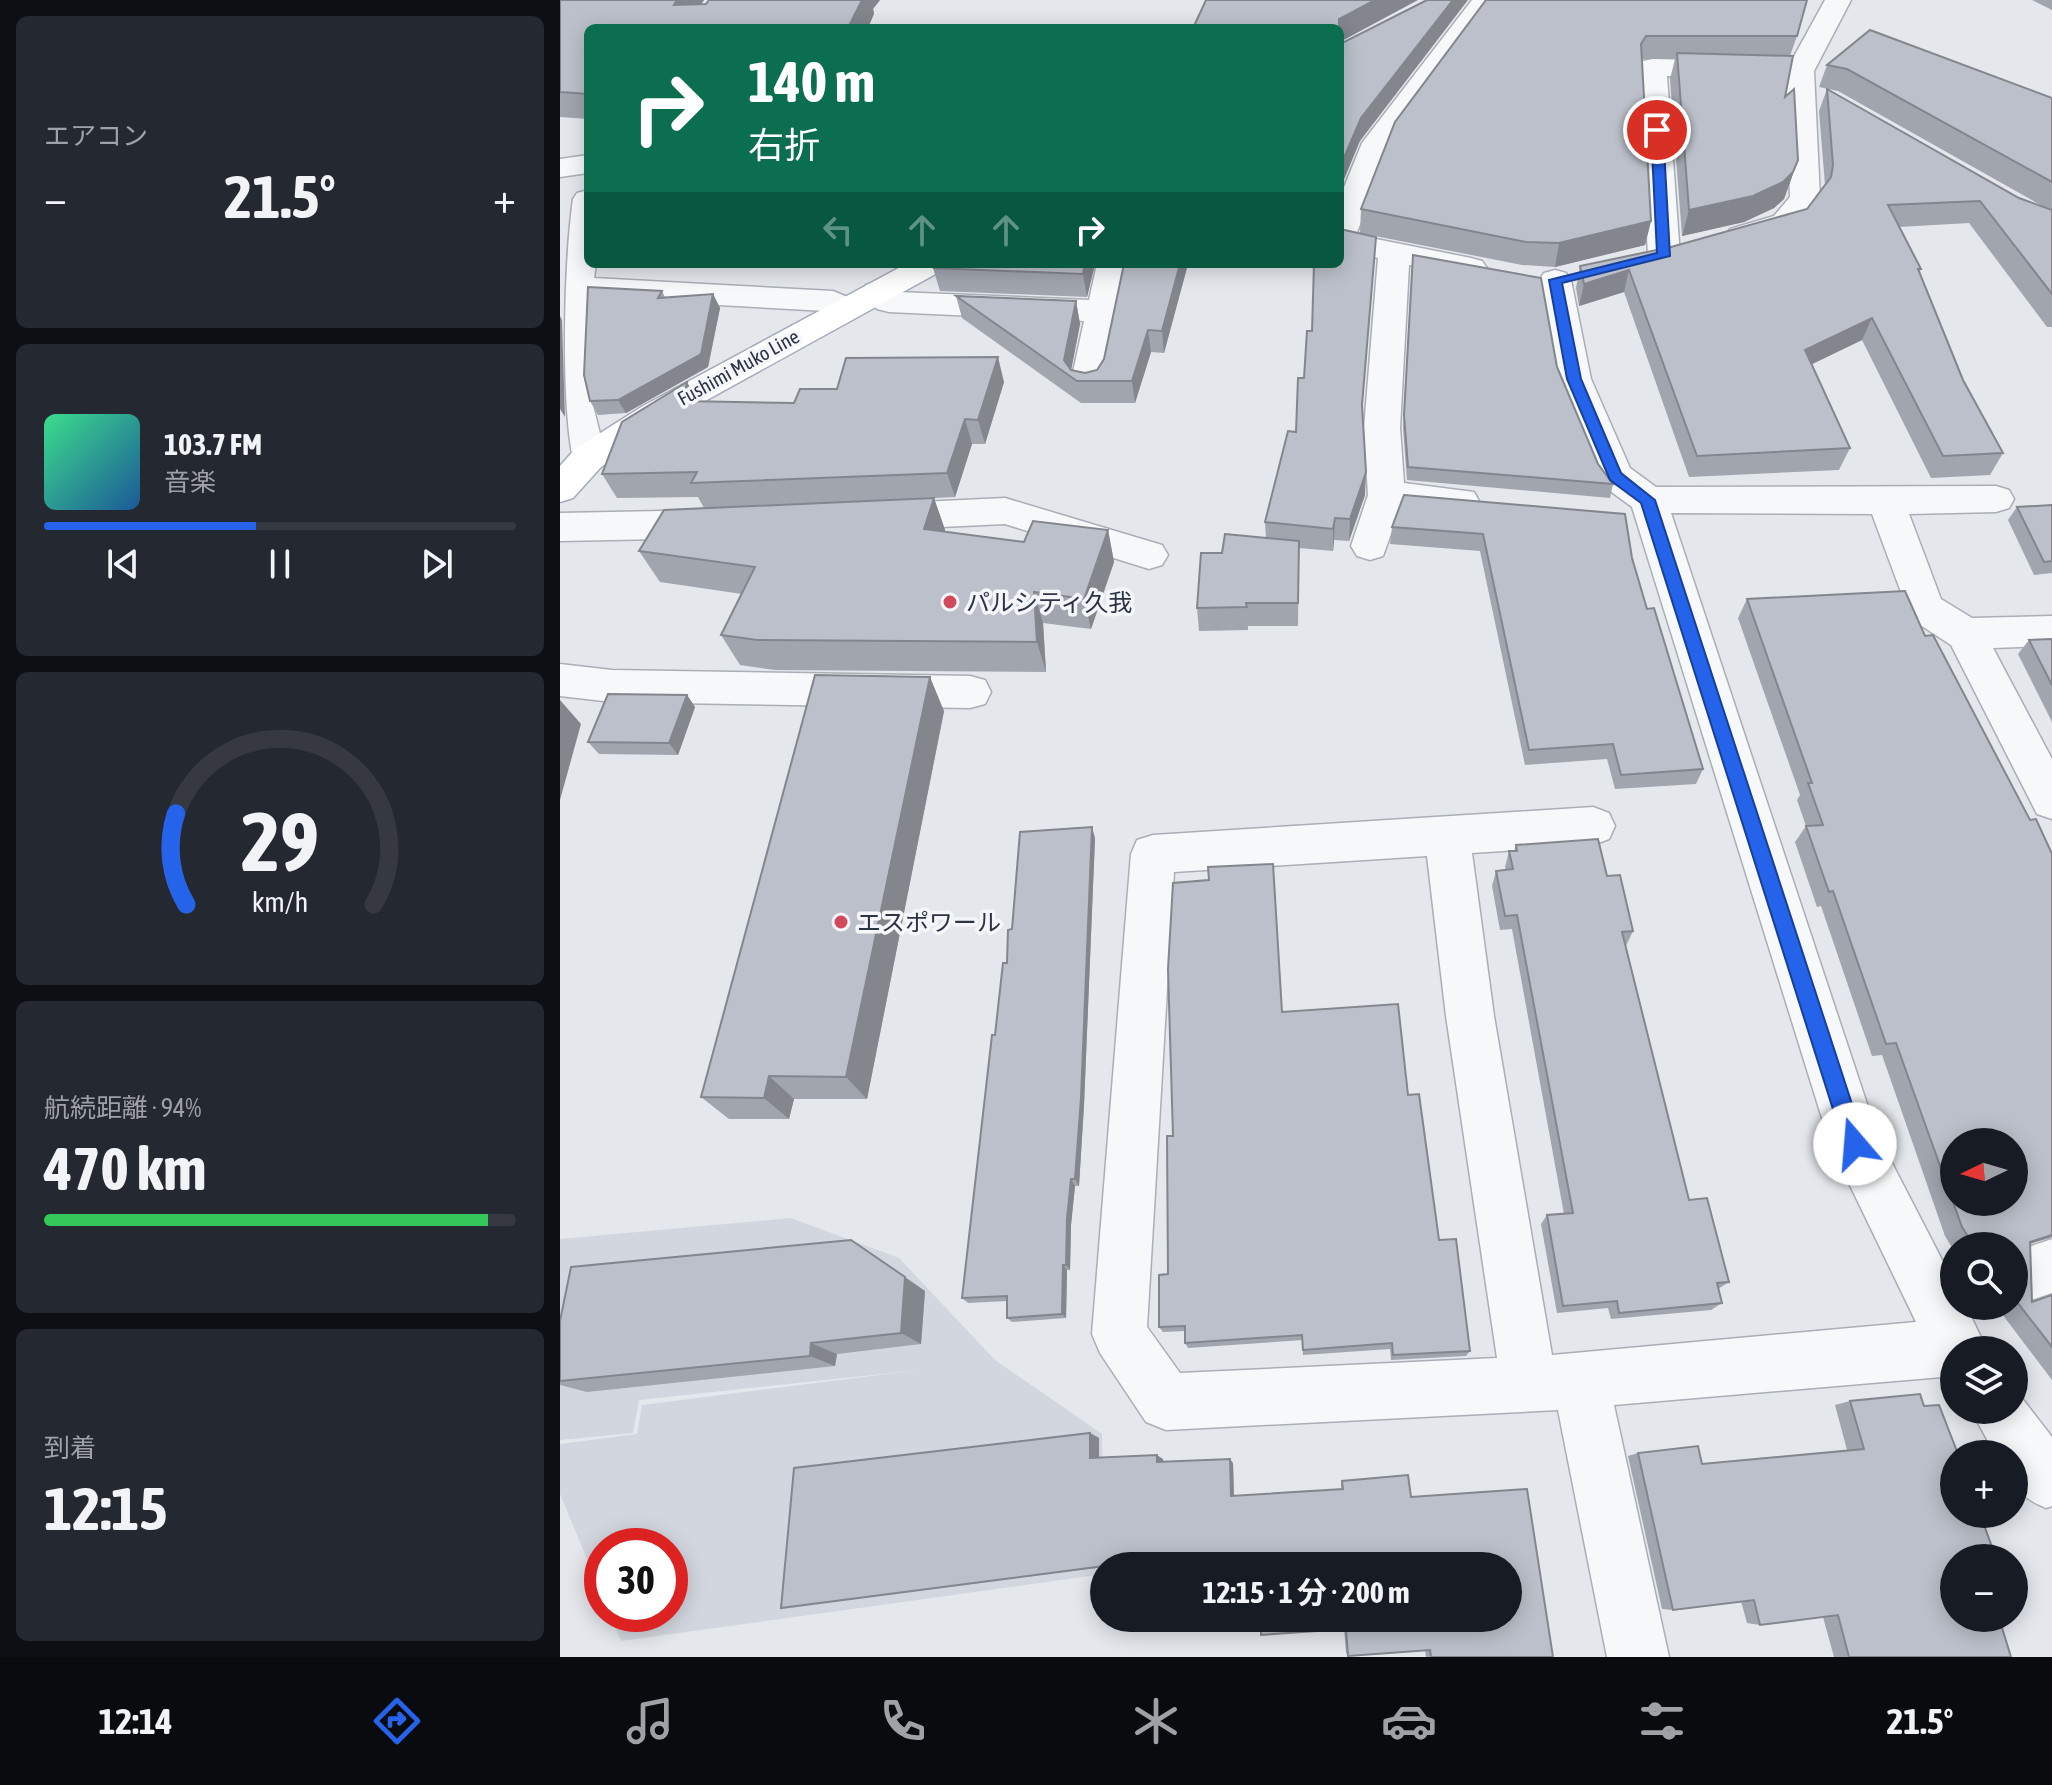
<!DOCTYPE html>
<html lang="ja">
<meta charset="utf-8">
<style>
:root{--surface:#171b24;--page:#242831;--text:#f1f3f6;--muted:#9ea1a6;--line:#363941;--accent:#2563eb}
body{margin:0;font-family:"Asap Condensed","Noto Sans JP",sans-serif;background:var(--page);color:var(--text);height:100vh;display:flex;flex-direction:column;font-size:30px;white-space:nowrap}
*{box-sizing:border-box;margin:0}
p{font-size:26px;color:var(--muted)}
.icon{flex:none;width:44px;height:44px;fill:none;stroke:currentColor;stroke-width:2;stroke-linecap:round;stroke-linejoin:round}
.map{position:relative;flex:1;overflow:hidden}
.panel{display:flex;flex-direction:column;gap:16px;padding:16px;background:#0d0f14;width:560px}
.panel>*{flex:none}
.guide{position:absolute;left:24px;top:24px;width:760px;height:244px;border-radius:12px;box-shadow:0 4px 20px #0003;background:#0b6e4f;color:#fff;overflow:hidden}
.needle{width:52px;rotate:265deg}
.tools{position:absolute;left:1380px;top:1128px;display:grid;gap:16px}
.tools a{display:grid;place-items:center;width:88px;height:88px;border-radius:50%;background:var(--surface);box-shadow:0 4px 20px #0003;font-size:40px}
.speed{position:absolute;left:24px;top:1528px;display:flex;gap:16px;font-size:40px;font-weight:700;text-align:center}
.speed>*{display:grid;place-content:center;width:104px;height:104px;border-radius:50%;background:var(--surface);box-shadow:0 4px 20px #0003;line-height:1}
.speed .limit{border:12px solid #d22;background:#fff;color:#111}
.pin{position:absolute;display:grid;place-items:center;width:68px;height:68px;color:#fff;margin:-34px;border:4px solid #fff;border-radius:50%;box-shadow:0 2px 8px #0007}
.me{position:absolute;width:88px;margin:-44px;rotate:342deg;stroke-linejoin:round;filter:drop-shadow(0 0 6px #0008)}
.turn{display:flex;align-items:center;gap:28px;height:168px;padding:0 32px;font-size:36px}
.turn .icon{width:104px;height:104px;stroke-width:2.5}
.turn b{display:block;font-size:56px;line-height:68px}
.lanes{display:flex;align-items:center;height:76px;padding:0 32px;background:#0003;justify-content:center;gap:40px;direction:ltr}
.lanes .off{opacity:.35}
.big{font-size:60px;font-weight:700;line-height:1.1}
.panel .tile{flex:1;display:flex;flex-direction:column;justify-content:center;gap:12px;min-width:0;padding:0 28px;border-radius:12px;background:var(--page)}
.panel .dial{align-items:center;gap:0}
.dial svg{height:208px;overflow:visible;fill:none;stroke:var(--line);stroke-width:7;stroke-linecap:round;text-anchor:middle}
.dial text{fill:var(--text);stroke:none}
.song{display:flex;align-items:center;gap:24px}
.cover{width:96px;height:96px;border-radius:12px;background:linear-gradient(135deg,hsl(150 70% 55%),hsl(210 70% 35%))}
.played{height:8px;border-radius:4px;background:linear-gradient(90deg,var(--accent) 45%,var(--line) 45%)}
.keys{display:flex;justify-content:space-around;direction:ltr}
.heat{display:flex;justify-content:space-between;align-items:center;font-size:44px;direction:ltr}
.charge{height:12px;border-radius:6px;background:linear-gradient(90deg,#34c759 94%,var(--line) 0)}
.trip{position:absolute;left:530px;top:1552px;width:432px;height:80px;border-radius:40px;background:var(--surface);box-shadow:0 4px 20px #0003;font-weight:700;line-height:80px;text-align:center}
.tabs{display:flex;height:128px;justify-content:space-around;align-items:center;background:#090b0e;color:var(--muted)}
.tabs .icon{width:56px;height:56px}
.tabs .active{color:var(--accent)}
.tabs b{font-size:36px;color:var(--text)}
main{display:flex;flex:1;min-height:0}
.map>svg:first-child{display:block}
</style>
<main>
<section class="panel">
<div class="tile"><p>エアコン</p>
<div class="heat"><a>−</a><b class="big">21.5°</b><a>+</a></div>
</div>
<div class="tile">
<div class="song"><i class="cover"></i><div><b>103.7 FM</b><p>音楽</p></div></div>
<div class="played"></div>
<div class="keys"><svg class="icon" aria-label="previous" viewBox="0 0 24 24"><path d="M18 5L8 12l10 7zM5 5v14"/></svg><svg class="icon" aria-label="pause" viewBox="0 0 24 24"><path d="M8 5v14M16 5v14"/></svg><svg class="icon" aria-label="next" viewBox="0 0 24 24"><path d="M6 5l10 7-10 7zM19 5v14"/></svg></div>
</div>
<div class="tile dial"><svg viewBox="0 0 100 80">
<path d="M14 69A42 42 0 1 1 86 69"/>
<path d="M14 69A42 42 0 0 1 10 34" stroke="#2563eb"/>
<text x="50" y="56" font-size="32" font-weight="700">29</text>
<text x="50" y="72" font-size="11">km/h</text>
</svg></div>
<div class="tile"><p>航続距離 · 94%</p><b class="big">470 km</b><div class="charge"></div></div>
<div class="tile"><p>到着</p><b class="big">12:15</b></div>
</section>
<div class="map">
<svg width="1492" height="1657" viewBox="0 0 1492 1657">
<rect width="100%" height="100%" fill="#e4e7ec"/>
<path fill="#d2d6de" d="M231,1218L339,1258L435,1360L542,1434L544,1574L61,1641L50,1614H110V1546H42V1595L0,1494V1444L77,1434L82,1405L359,1370L79,1400L73,1433L0,1440V1239Z"/>
<g fill="none" stroke-linecap="round" stroke-linejoin="round">
<defs>
<g id="minor">
<path d="M912,0H938L831,144L796,235L911,258L922,261L927,268L922,275L911,278L849,265L840,428L844,483L914,492L919,501L914,510L901,514L840,509L823,556L810,560L797,556L791,546L808,495L804,428L818,258L780,250V197L802,143Z"/>
<path d="M1265,0H1291L1254,71L1260,198L1236,230L1181,245L1170,243L1165,236L1170,229L1214,216L1230,197L1226,71Z"/>
<path d="M1093,59L1174,61L1184,63L1188,69L1184,75L1174,77L1107,76L1120,256L1115,263L1104,266L1093,263L1088,256L1079,67L1083,61Z"/>
<path d="M28,155V173L0,177V159Z"/>
<path d="M28,190V264H36L34,278L273,291L297,301L301,308L297,315L285,318L266,311L33,298L29,389L46,458L41,467L28,471L15,467C0,412 4,262 13,199L17,193Z"/>
<path d="M537,264H569L545,381L540,389L528,392L516,389L511,381L524,321L329,312L317,309L301,292L306,285L317,282L337,292L529,300Z"/>
<path d="M995,270L1006,273L1011,280L1031,379L1070,468L1096,487L1436,486L1449,490L1454,499L1449,508L1436,512L1349,514L1381,599L1412,618L1492,616V646L1433,648L1492,759V819L1477,814L1391,645L1351,619L1312,514L1111,513L1317,1134L1394,1283V1306H1406L1427,1350H1394V1376L1054,1405L1109,1657H1047L998,1410L606,1430L586,1422L540,1353L532,1334L571,854L577,840L593,835L1033,807L1049,813L1055,826L1049,839L1033,845L912,853L934,1016L992,1355L1356,1322L1270,1144L1072,507L1042,485L997,379L979,280L984,273ZM867,856L886,1016L937,1358L620,1373L587,1327L614,872Z"/>
<path d="M445,498L602,545L608,555L602,565L589,569L445,524L318,530L305,527L299,517L305,507L318,504Z"/>
<path d="M153,510L166,514L172,524L166,534L153,538L0,541V513Z"/>
<path d="M0,664L52,670L410,676L425,680L431,692L425,704L410,708L52,702L0,696Z"/>
<path d="M1492,1239V1293L1454,1306V1252Z"/>
<path d="M1454,1388L1492,1437V1506L1486,1508C1455,1495 1454,1486 1454,1454H1435L1411,1410H1454Z"/>
</g>
<path id="major" d="M346,264H386L381,271L107,422L41,467L13,498L0,502V466L15,449L83,406Z"/>
</defs>
<use href="#minor" stroke="#a9aeb7" stroke-width="3"/>
<use href="#major" stroke="#a3abb8" stroke-width="3"/>
<use href="#minor" fill="#f7f8fa" fill-rule="evenodd"/>
<use href="#major" fill="#fff" fill-rule="evenodd"/>
</g>
<g fill="#a1a5ae">
<path d="M0,0H144L141,4H146L149,0H320L313,9L314,14L28,28V119L0,117Z"/>
<path d="M926,0L1237,36L1230,56L1225,97L1238,160L1224,199L1214,208L1184,222L1122,236L1110,79L1115,59H1082L1091,221L1085,245L995,267L962,265L800,233L801,209Z"/>
<path d="M1472,0H1492V10Z"/>
<path d="M1267,65L1492,98V327H1487L1409,223L1339,227L1361,269L1359,273L1403,380L1443,453L1430,475L1371,478L1302,340L1251,364L1290,448L1279,470L1129,477L1064,292L1019,306L1016,288L1020,266L1111,247L1247,209L1265,185L1259,111L1267,89L1459,198L1484,207L1278,91L1259,87Z"/>
<path d="M816,237L802,411L805,495L789,541L774,540L773,551L739,548L738,626H688V630L639,631L637,608L662,553L706,538L705,522L736,432L752,331Z"/>
<path d="M853,255L997,367L1038,464L1053,484L1050,498L847,480L843,428Z"/>
<path d="M381,264H535L527,297L380,291L373,268Z"/>
<path d="M564,264H628L604,353L591,352L575,403H521L402,318L396,296L516,301L520,324L511,370L525,373L537,370L544,359Z"/>
<path d="M102,291L105,297L153,294L160,308L148,367L66,413L38,415L30,401Z"/>
<path d="M127,382L137,401L234,403L277,389L444,382L425,444H412L395,497L374,498L385,530V532L464,542L548,530L554,562L531,629L483,623L486,672L215,670L180,665L161,635L182,594L100,582L79,551L358,499L144,508L138,497L57,498L42,474Z"/>
<path d="M844,495L1072,558L1087,609L1143,769L1136,784L1055,789L1047,759L965,765L920,551L830,544L832,527Z"/>
<path d="M1492,505V573L1474,575L1448,520L1457,507Z"/>
<path d="M1187,599L1470,1244L1472,1302L1492,1295V1380L1436,1306H1454V1246H1394V1251L1385,1236L1322,1055L1312,1056L1261,906L1257,907L1235,842L1246,826L1237,800L1240,795L1178,618Z"/>
<path d="M1492,639V722L1458,654L1469,640Z"/>
<path d="M127,695L135,707L118,755L39,754L28,742Z"/>
<path d="M384,711L307,1099H234L229,1119H169L141,1097Z"/>
<path d="M535,838L524,1105L519,1186H515L511,1225L510,1270H507L506,1318L452,1322L447,1318V1301L408,1303L402,1298L435,1035L452,929Z"/>
<path d="M956,845L1047,876L1073,931L1066,946L1129,1200L1169,1282L1158,1289L1162,1303L1151,1310L1051,1319L1048,1308L997,1313L981,1224L987,1215L1004,1214L952,929L940,930L932,886L936,871L946,870L945,867L949,851H954Z"/>
<path d="M722,1012L848,1095L879,1240L910,1351L906,1356L831,1360L830,1349L743,1355V1340L628,1348L625,1343V1331L603,1332L599,1327L608,1274L613,1136Z"/>
<path d="M365,1291L361,1344L277,1354L275,1366L27,1392L0,1385V1321Z"/>
<path d="M1290,1401L1394,1558L1451,1657H1274L1263,1617L1200,1625L1187,1623L1181,1601L1113,1610L1102,1609L1068,1456L1078,1453L1142,1464L1287,1450L1275,1405Z"/>
<path d="M530,1433L539,1438V1458L603,1459V1462L673,1463L674,1496L781,1489V1484L782,1481L851,1497L993,1657H866L865,1650L788,1656L786,1652L784,1629L701,1621L948,1618L544,1566V1567L221,1608Z"/>
</g>
<g fill="#83868d">
<path d="M117,0H144L125,28L114,5Z"/>
<path d="M302,0H320L313,9L314,14L308,28H288Z"/>
<path d="M815,0H858L780,42L779,19Z"/>
<path d="M893,0H908L800,141L780,189V167L801,118Z"/>
<path d="M1238,160L1224,199L1214,208L1184,222L1122,236L1129,210Z"/>
<path d="M1091,221L1085,245L995,267L999,243Z"/>
<path d="M525,264H535L527,297L523,274Z"/>
<path d="M620,264H628L604,353L602,331Z"/>
<path d="M1069,270L1064,292L1019,306L1024,284Z"/>
<path d="M153,294L160,308L148,367L66,413L58,400Z"/>
<path d="M516,301L520,324L510,376L504,360Z"/>
<path d="M0,316L2,320L5,417L0,409Z"/>
<path d="M1312,318L1302,340L1236,372L1245,350Z"/>
<path d="M588,330L591,352L575,403L572,381Z"/>
<path d="M438,357L444,382L425,444L418,420Z"/>
<path d="M127,382L140,407L123,401Z"/>
<path d="M405,419L412,444L395,497L387,473Z"/>
<path d="M806,472L805,495L789,541L790,519Z"/>
<path d="M374,498L385,530L376,560L364,529Z"/>
<path d="M775,518L774,540L773,551V529Z"/>
<path d="M548,530L554,562L531,629L524,599Z"/>
<path d="M474,592L483,623L486,672L477,642Z"/>
<path d="M370,677L384,711L307,1099L286,1077Z"/>
<path d="M127,695L135,707L118,755L109,743Z"/>
<path d="M0,700L21,724L0,800Z"/>
<path d="M532,827L535,838L524,1105L519,1186L515,1179Z"/>
<path d="M209,1076L234,1099L229,1119L204,1098Z"/>
<path d="M511,1179L515,1186L511,1225L510,1270L506,1265L507,1219Z"/>
<path d="M1492,1235V1237L1454,1249L1470,1242Z"/>
<path d="M503,1265L507,1270L506,1318L502,1314Z"/>
<path d="M345,1277L365,1291L361,1344L341,1333Z"/>
<path d="M251,1343L277,1354L275,1366L250,1356Z"/>
<path d="M530,1433L539,1438V1462L530,1458Z"/>
<path d="M597,1455L603,1459L604,1467L597,1462Z"/>
<path d="M670,1459L673,1463L674,1499L671,1496Z"/>
</g>
<g fill="#bbc0ca" stroke="#83868d" stroke-width="2" fill-rule="evenodd">
<path d="M0,0H117L114,5L146,4L149,0H302L288,28H28V94L0,92Z"/>
<path d="M646,0H815L779,19V28H633Z"/>
<path d="M867,0H893L801,118L780,167V44Z"/>
<path d="M926,0H1247L1237,36H1086L1081,44L1091,221L999,243L966,242L801,209L835,122Z"/>
<path d="M1310,30L1492,98V182L1287,69L1267,65Z"/>
<path d="M1117,53L1233,56L1225,97L1234,89L1238,160L1233,172L1223,182L1193,196L1129,210Z"/>
<path d="M1267,89L1459,198L1492,210V294L1420,201L1328,205L1361,269H1358L1403,380L1443,453L1383,456L1312,318L1245,350L1290,448L1137,456L1069,270L1024,284L1020,266L1111,247L1247,209L1271,177L1273,165Z"/>
<path d="M780,229L816,237L802,405L806,472L790,519L775,518L773,529L705,522L728,431L736,432L738,378H744L747,331H752L754,264H780Z"/>
<path d="M853,255L981,278L997,367L1038,464L1053,484L848,467L844,415Z"/>
<path d="M381,264H525L523,274L373,268Z"/>
<path d="M564,264H620L602,331L588,330L572,381H517L396,296L516,301L504,360L511,370L525,373L537,370L544,359Z"/>
<path d="M28,287L102,291L98,298L153,294L141,354L58,400L30,401L24,375Z"/>
<path d="M438,357L418,420L405,419L387,473L131,483L137,472L42,474L62,422L127,382L123,401L234,403L240,389H277L286,358Z"/>
<path d="M844,495L1065,514L1072,558L1087,609L1094,608L1143,769L1061,775L1053,744L969,750L923,534L832,527Z"/>
<path d="M374,498L364,529L464,542L473,521L548,530L524,599L474,592L477,642L197,640L161,635L195,567L79,551L104,510Z"/>
<path d="M1492,505V561L1484,562L1457,507Z"/>
<path d="M665,534L739,541L738,603H686L687,607L637,608L641,553H662Z"/>
<path d="M1345,591L1365,636L1373,635L1470,820L1476,819L1492,854V1235L1470,1242L1472,1302L1492,1295V1347L1454,1298V1246H1414L1402,1227L1336,1043L1326,1044L1273,891L1269,892L1246,826L1263,825L1248,783H1252L1187,599ZM1394,1142H1454V1202H1394Z"/>
<path d="M1492,639V685L1469,640Z"/>
<path d="M255,675L370,677L286,1077L209,1076L204,1098L141,1097Z"/>
<path d="M48,694L127,695L109,743L28,742Z"/>
<path d="M532,827L521,1098L515,1179H511L507,1219L506,1265H503L502,1314L447,1318V1296L402,1298L432,1035H435L443,963H447L448,930L452,929L460,832Z"/>
<path d="M1038,839L1047,876L1060,875L1073,931L1062,932L1129,1200L1147,1198L1169,1282L1157,1283L1162,1303L1059,1313L1057,1301L1003,1306L987,1215L1013,1213L957,915L945,916L936,871L953,869L949,851H957L956,845Z"/>
<path d="M713,864L722,1012L838,1004L848,1095L859,1094L879,1240L896,1239L910,1351L833,1355L832,1343L743,1350L742,1335L625,1343V1326L599,1327V1275L608,1274L607,1136H613L608,969L613,883L649,880L648,867Z"/>
<path d="M291,1240L345,1277L341,1333L251,1343L250,1356L0,1381V1321L11,1267Z"/>
<path d="M1360,1394L1364,1406L1379,1405L1398,1454H1394V1514H1420L1436,1558H1394V1618H1439L1451,1657H1289L1278,1615L1200,1625L1194,1600L1113,1610L1078,1453L1138,1446L1142,1464L1304,1449L1290,1401Z"/>
<path d="M530,1433V1458L597,1455V1462L670,1459L671,1496L783,1489L782,1481L848,1475L851,1497L967,1489L993,1657H871L870,1650L788,1656L786,1629L701,1635V1621L619,1627V1618H948V1566H544L221,1608L234,1468Z"/>
</g>
<path fill="#2563eb" stroke="#184099" stroke-width="2" d="M1097,126L1103,130L1110,256L1002,283L1021,379L1061,473L1095,500L1305,1144L1302,1152L1295,1155L1287,1152L1284,1144L1081,503L1050,480L1007,379L989,280L1097,253L1091,130Z"/>
<g fill="#d1495b" stroke="#f4f6f9" stroke-width="3">
<circle cx="390" cy="602" r="8"/>
<circle cx="281" cy="922" r="8"/>
</g>
<g text-anchor="middle" dominant-baseline="central" stroke-width="7" stroke-linejoin="round" paint-order="stroke">
<g font-size="20" fill="#2b3445" stroke="#f4f6f9">
<text transform="translate(178 367) rotate(-29)">Fushimi Muko Line</text>
</g>
<g font-size="24" fill="#2b3445" stroke="#f4f6f9" text-anchor="start">
<text x="406" y="602">パルシティ久我</text>
<text x="297" y="922">エスポワール</text>
</g>
</g>
</svg>
<div class="tools">
<a><svg class="needle" viewBox="-14 -14 28 28"><path d="M0-13l5 13h-10z" fill="#e53935"/><path d="M0 13l5-13h-10z" fill="#9ea1a6"/></svg></a>
<a><svg class="icon" aria-label="search" viewBox="0 0 24 24"><circle cx="10" cy="10" r="6"/><path d="M15 15l6 6"/></svg></a>
<a><svg class="icon" aria-label="layers" viewBox="0 0 24 24"><path d="M12 4l9 5-9 5-9-5zM3 14l9 5 9-5"/></svg></a>
<a>+</a>
<a>−</a>
</div>
<div class="speed"><div class="limit">30</div></div>
<div class="pin" style="left:1097px;top:130px;background:#d93025"><svg class="icon" aria-label="arrive" viewBox="0 0 24 24"><path d="M6 21V4h12l-3 4 3 4H6"/></svg></div>
<svg class="me" style="left:1295px;top:1144px" viewBox="-20 -20 40 40"><circle r="19" fill="#fff"/><path d="M0-13L10 11 0 6-10 11z" fill="#2563eb"/></svg>
<div class="trip">12:15 · 1 分 · 200 m</div>
<div class="guide">
<div class="turn"><svg class="icon" aria-label="right" viewBox="0 0 24 24"><path d="M7 20v-9h11M14 6l5 5-5 5"/></svg><div><b>140 m</b>右折</div></div>
<div class="lanes"><svg class="icon off" aria-label="left" viewBox="0 0 24 24"><path d="M17 20v-9H6M10 6l-5 5 5 5"/></svg><svg class="icon off" aria-label="ahead" viewBox="0 0 24 24"><path d="M12 20V5M6 11l6-6 6 6"/></svg><svg class="icon off" aria-label="ahead" viewBox="0 0 24 24"><path d="M12 20V5M6 11l6-6 6 6"/></svg><svg class="icon" aria-label="right" viewBox="0 0 24 24"><path d="M7 20v-9h11M14 6l5 5-5 5"/></svg></div>
</div>
</div>
</main>
<nav class="tabs">
<b>12:14</b>
<svg class="icon active" aria-label="directions" viewBox="0 0 24 24"><path d="M12 3l9 9-9 9-9-9zM9 14v-3h6M13 9l2 2-2 2"/></svg>
<svg class="icon" aria-label="music" viewBox="0 0 24 24"><path d="M9 18V5l10-2v13"/><circle cx="6" cy="18" r="3"/><circle cx="16" cy="16" r="3"/></svg>
<svg class="icon" aria-label="phone" viewBox="0 0 24 24"><path d="M5 4h4l2 5-3 2q2 4 5 5l2-3 5 2v4C11 20 4 13 5 4z"/></svg>
<svg class="icon" aria-label="climate" viewBox="0 0 24 24"><path d="M12 3v18M4 7l16 10M4 17L20 7"/></svg>
<svg class="icon" aria-label="car" viewBox="0 0 24 24"><path d="M5 17H2v-5l4-1 3-4h7l3 4 3 1v5h-3M9 17h6M6 11h13"/><circle cx="7" cy="17" r="2"/><circle cx="17" cy="17" r="2"/></svg>
<svg class="icon" aria-label="filters" viewBox="0 0 24 24"><path d="M4 7h16M4 17h16"/><circle cx="9" cy="7" r="2"/><circle cx="15" cy="17" r="2"/></svg>
<b>21.5°</b>
</nav>
